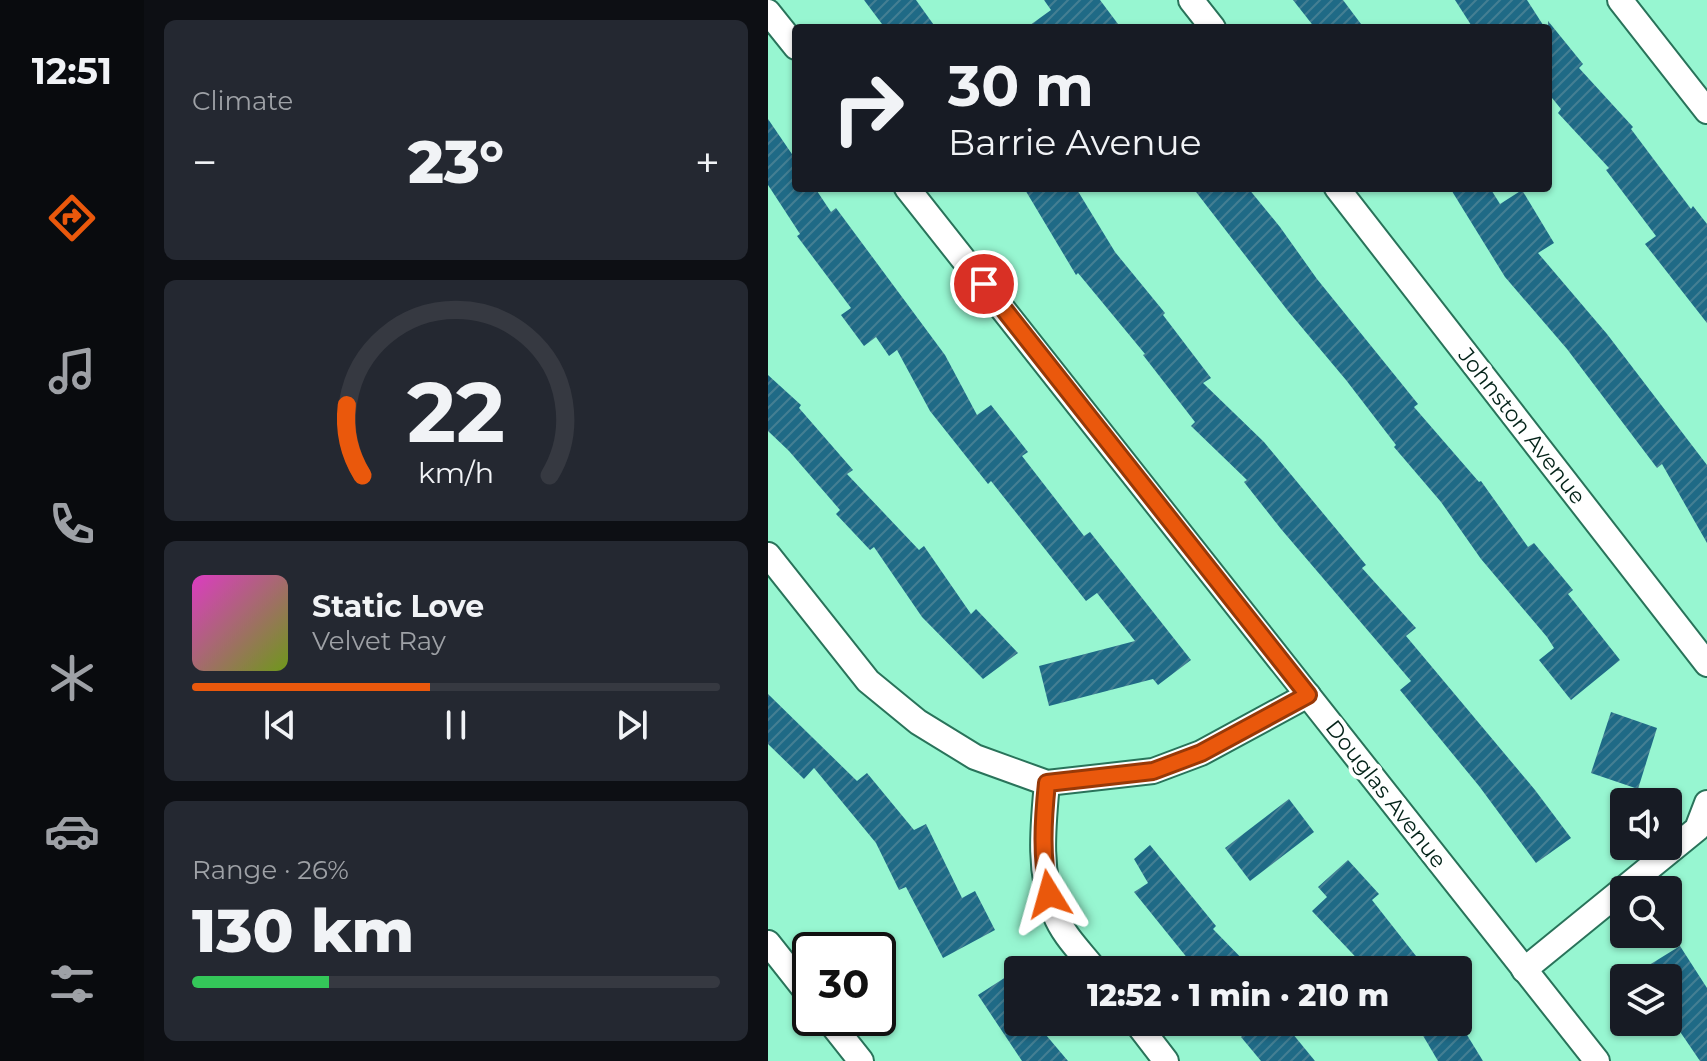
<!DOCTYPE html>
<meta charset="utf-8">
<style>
:root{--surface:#171b24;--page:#242831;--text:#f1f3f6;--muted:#9ea1a6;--line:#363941;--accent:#ea580c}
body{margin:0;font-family:Montserrat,sans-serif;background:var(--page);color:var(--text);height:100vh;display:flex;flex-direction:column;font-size:30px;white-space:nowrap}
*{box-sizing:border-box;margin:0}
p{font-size:26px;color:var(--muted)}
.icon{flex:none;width:44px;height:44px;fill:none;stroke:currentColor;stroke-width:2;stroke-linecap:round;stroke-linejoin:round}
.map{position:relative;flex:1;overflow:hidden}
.drawer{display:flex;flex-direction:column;gap:20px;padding:20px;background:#0d0f14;width:624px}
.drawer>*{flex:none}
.top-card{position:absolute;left:24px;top:24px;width:760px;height:168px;border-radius:8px;box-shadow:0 2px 6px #0004;background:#171b24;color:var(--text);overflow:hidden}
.buttons{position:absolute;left:842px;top:788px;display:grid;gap:16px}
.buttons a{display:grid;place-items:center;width:72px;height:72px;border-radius:8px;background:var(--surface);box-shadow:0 2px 6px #0004;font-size:40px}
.speed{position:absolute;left:24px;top:932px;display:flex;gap:16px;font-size:40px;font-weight:700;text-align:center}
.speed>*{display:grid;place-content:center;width:104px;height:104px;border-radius:50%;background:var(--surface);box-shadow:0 2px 6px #0004;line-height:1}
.speed .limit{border:4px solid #111;border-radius:12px;background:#fff;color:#111}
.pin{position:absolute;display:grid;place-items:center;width:68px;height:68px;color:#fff;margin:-34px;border:4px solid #fff;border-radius:50%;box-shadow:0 2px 8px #0007}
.me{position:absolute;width:88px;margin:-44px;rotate:352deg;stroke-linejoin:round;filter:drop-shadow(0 0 6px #0008)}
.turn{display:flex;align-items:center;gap:28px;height:168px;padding:0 24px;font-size:36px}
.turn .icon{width:104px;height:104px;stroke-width:2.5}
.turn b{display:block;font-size:56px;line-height:68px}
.big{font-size:60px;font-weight:800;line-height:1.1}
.drawer .card{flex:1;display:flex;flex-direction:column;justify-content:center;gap:12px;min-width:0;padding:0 28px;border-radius:12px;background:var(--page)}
.drawer .dial{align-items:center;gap:0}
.dial svg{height:208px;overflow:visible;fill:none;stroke:var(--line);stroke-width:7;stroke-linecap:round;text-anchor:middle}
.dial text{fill:var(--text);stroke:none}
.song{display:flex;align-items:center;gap:24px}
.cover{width:96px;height:96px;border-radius:12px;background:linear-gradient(135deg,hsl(310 70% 55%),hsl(80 70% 35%))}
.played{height:8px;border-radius:4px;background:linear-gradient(90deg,var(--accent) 45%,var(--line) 45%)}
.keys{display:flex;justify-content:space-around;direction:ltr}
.heat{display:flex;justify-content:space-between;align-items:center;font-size:44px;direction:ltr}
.charge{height:12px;border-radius:6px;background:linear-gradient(90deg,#34c759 26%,var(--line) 0)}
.trip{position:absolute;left:236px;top:956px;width:468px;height:80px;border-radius:8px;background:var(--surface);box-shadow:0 2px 6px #0004;font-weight:800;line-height:80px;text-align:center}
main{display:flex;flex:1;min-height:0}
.tab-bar{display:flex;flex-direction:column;width:144px;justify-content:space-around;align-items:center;background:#090b0e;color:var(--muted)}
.tab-bar .icon{width:56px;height:56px}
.tab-bar .active{color:var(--accent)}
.tab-bar b{font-size:36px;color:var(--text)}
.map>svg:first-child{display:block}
</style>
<main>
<nav class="tab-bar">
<b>12:51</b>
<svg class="icon active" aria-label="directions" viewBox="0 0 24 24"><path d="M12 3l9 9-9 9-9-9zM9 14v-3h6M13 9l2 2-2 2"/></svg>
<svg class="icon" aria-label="music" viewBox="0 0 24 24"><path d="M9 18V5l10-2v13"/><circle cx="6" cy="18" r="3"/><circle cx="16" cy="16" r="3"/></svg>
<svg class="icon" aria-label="phone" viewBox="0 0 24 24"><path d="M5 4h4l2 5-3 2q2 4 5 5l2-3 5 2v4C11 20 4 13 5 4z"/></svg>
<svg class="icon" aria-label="climate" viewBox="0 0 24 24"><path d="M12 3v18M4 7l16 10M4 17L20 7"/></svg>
<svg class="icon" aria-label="car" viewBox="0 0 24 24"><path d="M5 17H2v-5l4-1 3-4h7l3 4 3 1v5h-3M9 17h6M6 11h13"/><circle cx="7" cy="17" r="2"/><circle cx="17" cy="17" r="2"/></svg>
<svg class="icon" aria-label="filters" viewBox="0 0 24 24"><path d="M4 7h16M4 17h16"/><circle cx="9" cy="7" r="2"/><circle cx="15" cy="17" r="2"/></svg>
</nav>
<section class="drawer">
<div class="card"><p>Climate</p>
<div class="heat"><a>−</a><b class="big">23°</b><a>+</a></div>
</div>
<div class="card dial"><svg viewBox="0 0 100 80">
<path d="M14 69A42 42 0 1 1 86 69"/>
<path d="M14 69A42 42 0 0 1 8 42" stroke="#ea580c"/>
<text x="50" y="56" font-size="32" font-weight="700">22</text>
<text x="50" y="72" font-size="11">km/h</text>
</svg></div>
<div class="card">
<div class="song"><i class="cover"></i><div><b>Static Love</b><p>Velvet Ray</p></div></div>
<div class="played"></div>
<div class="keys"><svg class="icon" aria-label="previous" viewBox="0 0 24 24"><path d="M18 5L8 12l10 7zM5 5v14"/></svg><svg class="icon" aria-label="pause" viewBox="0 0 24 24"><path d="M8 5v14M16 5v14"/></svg><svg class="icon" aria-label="next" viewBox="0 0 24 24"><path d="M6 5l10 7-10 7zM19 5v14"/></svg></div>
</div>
<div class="card"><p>Range · 26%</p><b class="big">130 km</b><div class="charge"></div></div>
</section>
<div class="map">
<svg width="939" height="1061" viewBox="0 0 939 1061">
<defs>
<pattern id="building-hatch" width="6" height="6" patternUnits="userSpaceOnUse" patternTransform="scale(2)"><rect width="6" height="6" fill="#1f6a86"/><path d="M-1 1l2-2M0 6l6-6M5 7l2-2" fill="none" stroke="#447f93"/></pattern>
</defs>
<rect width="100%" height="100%" fill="#97f6d1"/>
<g fill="url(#building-hatch)">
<path d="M96,0H148L168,28H117Z"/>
<path d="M276,0H332L353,28H258L283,10Z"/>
<path d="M525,0H575L596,28H547Z"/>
<path d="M687,0H759L777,28H705Z"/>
<path d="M780,21L815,64L811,68L865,127L863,129L923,209L925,206L939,224V323L877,244L888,236L838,170L841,168L790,113L793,109L780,93Z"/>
<path d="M0,119L28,160V188H47L63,212L68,208L177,355L209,415L223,405L260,452L254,456L316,536L322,532L423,660L390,685L385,679L281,706L271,666L367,641L329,593L318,601L223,481L220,484L162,411L129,350L121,356L108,337L96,346L73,315L83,308L29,236L32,234L0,185Z"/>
<path d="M256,188H308L347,252L397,313L395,315L443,378L435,383L496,442L598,565L594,568L648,628L638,636L767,790L803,838L768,863L711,786L632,690L643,681L513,529L476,482L479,480L423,426L427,422L375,355L377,354L310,273L308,275Z"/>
<path d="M425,188H480L512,227L549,279L650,404L646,407L711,482L713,481L760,547L766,543L805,590L800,594L852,660L803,700L771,660L786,648L779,637L713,559L673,502L626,447L628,445L578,380L520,311Z"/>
<path d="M682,188H722L732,204L754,190L786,243L770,253L839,334L939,465V543L894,464L889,468L799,349L737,277Z"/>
<path d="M0,375L33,405L31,408L85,470L79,474L151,550L156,546L203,614L208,609L250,653L215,679L154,617L106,547L102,550L68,514L72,510L21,451L0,431Z"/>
<path d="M0,694L89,781L99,773L146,830L158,824L194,898L207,891L227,930L175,958L138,887L131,890L108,843L46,768L36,779L0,744Z"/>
<path d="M843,712L889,728L870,789L823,773Z"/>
<path d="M521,799L546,832L482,881L457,848Z"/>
<path d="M382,845L448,926L445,929L485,970H429L366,892L380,883L366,859Z"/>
<path d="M580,860L611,894L604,900L659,970H600L544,911L559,897L550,887Z"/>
<path d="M912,946L939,988V1061H932L900,1014V978H860Z"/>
<path d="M241,975L250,989V1022H267L300,1061H254L210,995Z"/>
<path d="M490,1022H515L547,1061H493L473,1037Z"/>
<path d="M647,1022H691L715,1061H670Z"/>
</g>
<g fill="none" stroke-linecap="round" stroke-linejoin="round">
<defs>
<g id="minor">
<path d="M423,0L445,28"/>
<path d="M852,0L939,111"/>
<path d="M0,12L28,47"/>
<path d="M139,188L829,1061"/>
<path d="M569,188L939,664"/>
<path d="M0,555L100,681L150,722L207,757L279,783L385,771L433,753L540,695"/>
<path d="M279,783C275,826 270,872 287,914C295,935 313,952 327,970"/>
<path d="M0,943L42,996"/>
<path d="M756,970L929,829L939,803"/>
<path d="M59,1018L93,1061"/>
<path d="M368,1022L398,1061"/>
</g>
</defs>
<use href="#minor" stroke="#29735a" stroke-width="28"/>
<use href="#minor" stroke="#fff" stroke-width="24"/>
</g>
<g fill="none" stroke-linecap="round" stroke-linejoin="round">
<defs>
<path id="route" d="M216,284L540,695L433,753L385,771L279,783C275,821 273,857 281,894"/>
</defs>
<use href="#route" stroke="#983908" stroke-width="20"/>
<use href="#route" stroke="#ea580c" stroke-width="14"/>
</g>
<g text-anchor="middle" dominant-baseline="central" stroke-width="8" stroke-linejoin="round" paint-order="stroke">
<g font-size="22" fill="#032218" stroke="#fff">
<text transform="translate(754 426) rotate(52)">Johnston Avenue</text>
<text transform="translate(618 794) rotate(52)">Douglas Avenue</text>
</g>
</g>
</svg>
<div class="buttons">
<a><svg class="icon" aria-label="sound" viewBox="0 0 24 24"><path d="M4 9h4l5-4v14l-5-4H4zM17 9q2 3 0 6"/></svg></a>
<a><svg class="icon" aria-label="search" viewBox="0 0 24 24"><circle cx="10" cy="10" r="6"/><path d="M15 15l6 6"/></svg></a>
<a><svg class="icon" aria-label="layers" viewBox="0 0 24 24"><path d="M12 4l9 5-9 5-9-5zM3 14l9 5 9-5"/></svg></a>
</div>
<div class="speed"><div class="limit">30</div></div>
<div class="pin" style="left:216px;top:284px;background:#d93025"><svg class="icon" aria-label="arrive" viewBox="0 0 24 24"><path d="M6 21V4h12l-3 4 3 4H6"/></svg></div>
<svg class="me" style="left:281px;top:894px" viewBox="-20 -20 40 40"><path d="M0-17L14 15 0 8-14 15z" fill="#ea580c" stroke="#fff" stroke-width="4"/></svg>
<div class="trip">12:52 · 1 min · 210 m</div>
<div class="top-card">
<div class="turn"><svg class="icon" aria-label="right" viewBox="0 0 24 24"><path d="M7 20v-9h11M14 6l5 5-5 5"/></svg><div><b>30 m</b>Barrie Avenue</div></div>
</div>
</div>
</main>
